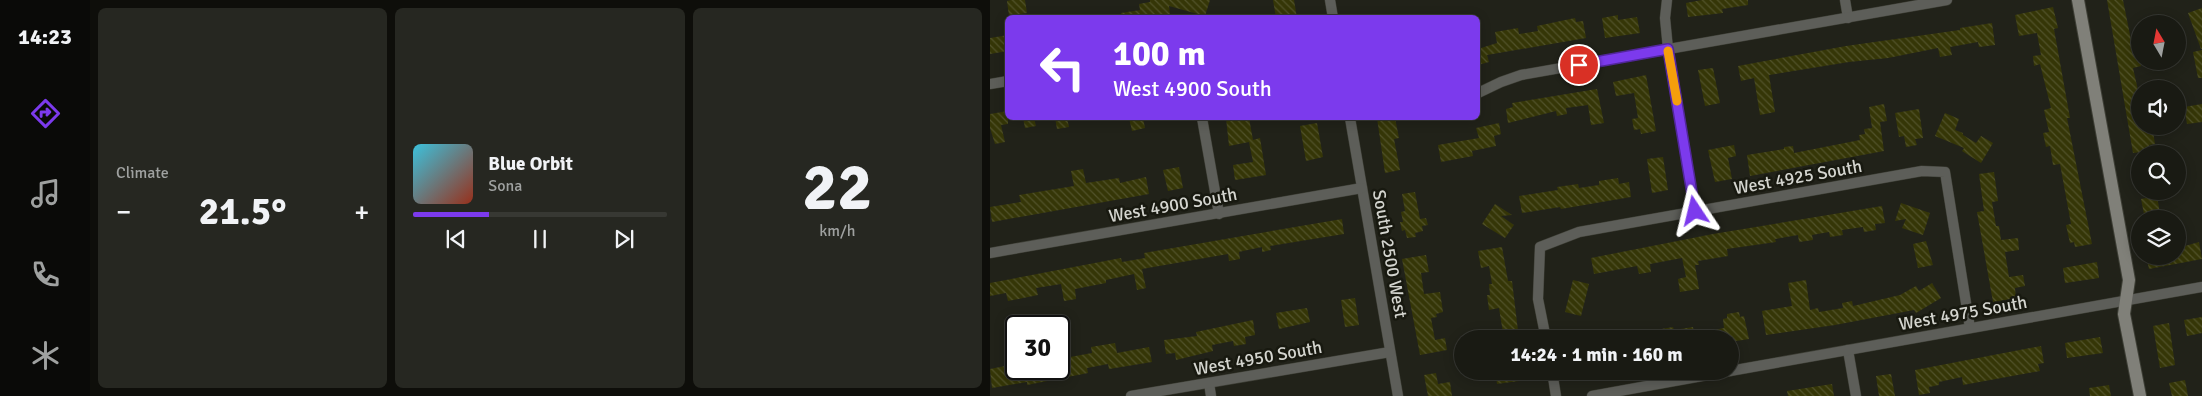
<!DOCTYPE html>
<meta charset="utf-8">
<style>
:root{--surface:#191a13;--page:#262721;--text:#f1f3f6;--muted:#9fa1a0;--line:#373833;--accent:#7c3aed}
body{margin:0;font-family:Signika,sans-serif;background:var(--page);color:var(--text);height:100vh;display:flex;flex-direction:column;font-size:19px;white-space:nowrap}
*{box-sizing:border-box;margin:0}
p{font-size:16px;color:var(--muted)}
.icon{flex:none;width:28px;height:28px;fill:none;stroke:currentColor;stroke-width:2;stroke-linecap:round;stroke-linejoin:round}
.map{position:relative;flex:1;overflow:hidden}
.drawer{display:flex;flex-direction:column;gap:8px;padding:8px;background:#0e0e0a;width:900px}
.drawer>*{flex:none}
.guide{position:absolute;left:15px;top:15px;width:475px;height:105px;border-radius:8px;box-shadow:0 2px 12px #0003,0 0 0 1px var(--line);background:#7c3aed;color:#fff;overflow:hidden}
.needle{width:32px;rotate:350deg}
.buttons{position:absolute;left:1141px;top:15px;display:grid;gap:10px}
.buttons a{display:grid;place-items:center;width:55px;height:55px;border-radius:50%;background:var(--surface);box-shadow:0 2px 12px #0003,0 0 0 1px var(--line);font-size:25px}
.speed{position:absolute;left:15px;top:315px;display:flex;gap:10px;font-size:25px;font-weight:700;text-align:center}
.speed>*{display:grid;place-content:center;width:65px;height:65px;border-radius:50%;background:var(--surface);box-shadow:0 2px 12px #0003,0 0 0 1px var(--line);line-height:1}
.speed .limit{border:2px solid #111;border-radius:8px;background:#fff;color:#111}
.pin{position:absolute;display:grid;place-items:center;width:42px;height:42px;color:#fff;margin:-21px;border:2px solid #fff;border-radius:50%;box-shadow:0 1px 5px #0007}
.me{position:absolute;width:55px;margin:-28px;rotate:350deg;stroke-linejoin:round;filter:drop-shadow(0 0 4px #0008)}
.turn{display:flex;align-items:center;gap:18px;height:105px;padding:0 25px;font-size:22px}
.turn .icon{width:65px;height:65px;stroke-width:2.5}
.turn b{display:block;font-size:35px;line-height:42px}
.big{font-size:38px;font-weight:700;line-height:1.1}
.drawer .widget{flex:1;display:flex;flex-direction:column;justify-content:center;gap:8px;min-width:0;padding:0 18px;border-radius:8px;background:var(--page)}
.drawer .dial{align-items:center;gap:0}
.dial b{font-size:65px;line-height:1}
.song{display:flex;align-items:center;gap:15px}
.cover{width:60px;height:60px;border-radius:8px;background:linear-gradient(135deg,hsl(190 70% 55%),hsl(10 70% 35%))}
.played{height:5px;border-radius:2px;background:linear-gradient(90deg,var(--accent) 30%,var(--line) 30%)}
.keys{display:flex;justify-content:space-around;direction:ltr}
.heat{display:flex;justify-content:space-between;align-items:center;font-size:28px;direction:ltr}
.drawer .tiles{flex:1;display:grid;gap:8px;grid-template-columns:repeat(3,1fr)}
.trip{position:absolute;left:464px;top:330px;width:285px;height:50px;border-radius:25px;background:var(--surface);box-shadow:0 2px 12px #0003,0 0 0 1px var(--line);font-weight:700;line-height:50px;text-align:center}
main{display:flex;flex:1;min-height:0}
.tab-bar{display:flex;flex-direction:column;width:90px;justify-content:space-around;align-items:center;background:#0a0a08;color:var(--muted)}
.tab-bar .icon{width:35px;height:35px}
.tab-bar .active{color:var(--accent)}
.tab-bar b{font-size:22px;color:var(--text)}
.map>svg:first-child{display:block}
</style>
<main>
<nav class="tab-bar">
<b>14:23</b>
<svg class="icon active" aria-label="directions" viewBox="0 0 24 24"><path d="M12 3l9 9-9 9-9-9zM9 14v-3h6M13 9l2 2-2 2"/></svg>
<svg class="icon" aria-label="music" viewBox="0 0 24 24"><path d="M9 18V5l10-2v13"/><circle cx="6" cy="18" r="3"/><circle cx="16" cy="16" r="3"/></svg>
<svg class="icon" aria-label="phone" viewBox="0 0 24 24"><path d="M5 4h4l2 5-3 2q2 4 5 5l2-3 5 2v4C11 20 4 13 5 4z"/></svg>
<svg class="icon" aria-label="climate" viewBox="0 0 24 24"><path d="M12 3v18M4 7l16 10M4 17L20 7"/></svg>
</nav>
<section class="drawer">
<div class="tiles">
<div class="widget"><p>Climate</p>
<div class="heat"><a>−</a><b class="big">21.5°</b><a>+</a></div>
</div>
<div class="widget">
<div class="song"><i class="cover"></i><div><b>Blue Orbit</b><p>Sona</p></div></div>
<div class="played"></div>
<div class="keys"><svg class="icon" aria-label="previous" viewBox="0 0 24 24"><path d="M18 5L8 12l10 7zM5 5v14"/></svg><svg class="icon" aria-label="pause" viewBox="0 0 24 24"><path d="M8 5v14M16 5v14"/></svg><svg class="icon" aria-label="next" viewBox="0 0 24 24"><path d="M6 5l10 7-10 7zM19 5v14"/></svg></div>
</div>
<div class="widget dial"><b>22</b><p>km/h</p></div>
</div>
</section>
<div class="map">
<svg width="1212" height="396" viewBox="0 0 1212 396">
<defs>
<pattern id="building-back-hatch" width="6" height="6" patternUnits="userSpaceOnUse" patternTransform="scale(1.25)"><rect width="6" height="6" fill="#353607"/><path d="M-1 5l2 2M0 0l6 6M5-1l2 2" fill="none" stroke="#51522a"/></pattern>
</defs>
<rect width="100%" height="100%" fill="#212219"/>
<g fill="url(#building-back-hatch)">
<path d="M21,0H35L37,13L19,16L17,1Z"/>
<path d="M160,0H220L215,16L179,6L180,14L158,18H131V13L150,10L149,4L160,2Z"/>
<path d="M283,0H304L307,18H286Z"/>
<path d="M712,0H758V5L732,9L733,13L698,17L696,3Z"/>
<path d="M1117,0H1133L1144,55L1149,54L1151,66L1143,68L1148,90H1150V126H1156L1157,133L1163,132L1165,144L1159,145L1160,151L1143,153Z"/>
<path d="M1063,7L1068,28L1064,29L1080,118H1077L1102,244L1085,247L1084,242L1080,243L1076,225L1081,224L1070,164L1063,165L1060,146L1056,147L1053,133L1059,132L1054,110L1061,108L1050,64L1044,66L1043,56L1051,55L1047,33L1029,36L1025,15Z"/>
<path d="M1212,8V49H1211L1198,13Z"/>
<path d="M628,15V20L647,17L650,33L615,38L612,18Z"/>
<path d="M585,18L586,22L593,21L596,38L497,55L499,62L488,65V49L507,43L505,32L528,28L529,34L548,31L547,26Z"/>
<path d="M1002,23L1005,45L989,47L988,42L960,47L962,55L950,57L948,48L898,58L859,62L779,75L785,112L770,115L764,78L751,81L748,66L856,46L970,30V28Z"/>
<path d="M18,35V51L0,54V38Z"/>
<path d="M1212,50V78H1208L1203,52Z"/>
<path d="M723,68L730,103L715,106L708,70Z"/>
<path d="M656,75L666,131L651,134L650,129L644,130L642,119L648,118L644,93L626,96L623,82Z"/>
<path d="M607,89L614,123L601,125L598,105L576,108L577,114L567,116L566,111L518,123L516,109L523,107L522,103Z"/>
<path d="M894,104L897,121L890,122L894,151L760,176L757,155L794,149V147L803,146L804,153L870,140L869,135L875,134L874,129L882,128L879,107Z"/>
<path d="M1212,104V122L1197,124L1194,107Z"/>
<path d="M929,109L933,138L925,139L927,145L916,147L914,136L909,137L905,113Z"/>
<path d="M18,111V124L11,125L15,142L5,144L0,128V114Z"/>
<path d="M955,113L969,119L965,130L973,133V135L986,143L991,136L1003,143L991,163L972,151L974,148L945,136Z"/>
<path d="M33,118H44L46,126L35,128Z"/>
<path d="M65,118H77L79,127L67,129Z"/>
<path d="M139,118H153L155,128L142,131Z"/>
<path d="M236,118H259L263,140L270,138L276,175L245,180L243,165L263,162L259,142L239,146Z"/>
<path d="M387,118H405L409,138L404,139L410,170L395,173Z"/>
<path d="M327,123L333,157L316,161L310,126Z"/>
<path d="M509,123L511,134L504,136L506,146L482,151L483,156L451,162L448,145L489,138L486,128Z"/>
<path d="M744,145L746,156L738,158L742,179L725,182L718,150Z"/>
<path d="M673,157L678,190L662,193L657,159Z"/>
<path d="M189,167L193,188L178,191L173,170Z"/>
<path d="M93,169L96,183L129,178L130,183L156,177L159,194L2,222L0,207L31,202L29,195L84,186L81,171Z"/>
<path d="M1004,172L1008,201L1002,202L1006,226H1009L1011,240L1028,238L1029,250L1015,252L1019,277L1033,275L1035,286L1025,288L1026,298L1003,302L987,212L994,211L989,174Z"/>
<path d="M628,178L629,184L639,182L641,197L571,209L570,207L532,213L529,196L568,190L567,187L588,184L589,188L609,185V181Z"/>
<path d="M425,192L430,219L436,218L438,225L432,226L433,231L425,233L426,237L417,238L415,230L412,231L410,222H413L411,212L415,211L412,194Z"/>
<path d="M1167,196L1171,219H1155L1151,199Z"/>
<path d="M911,203L940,213L933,235L912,228L916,219L905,221Z"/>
<path d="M505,204L522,215L511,216L524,225L515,238L492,224Z"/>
<path d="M892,206L895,223L885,224L886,230L874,232L873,227L852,230L853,235L840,237L839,232L822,235L823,240L809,242L808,235L785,239L786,242L737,249L738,256L708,261L709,265H705L709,289L690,292L688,279L696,277L692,258L660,264L661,272L649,274L647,266L604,274L601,258L723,234Z"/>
<path d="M352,219L354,234L280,246L281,250L272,252V247L253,251L249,252L250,259L239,261L238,254L152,269L156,288L147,290L144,274L116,280V283L85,289L86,299L74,301L71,284L46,288L48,295L18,301L16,293L0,296V283L131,258L132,262L155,258L154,253Z"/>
<path d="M936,241L943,265L928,268L923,244Z"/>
<path d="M1209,242L1212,259L1159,269L1156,256H1188V248Z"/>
<path d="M512,247L518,281H522L529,339H514L509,308L499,310L497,295H500L499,284H502L499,266L491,268L488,251Z"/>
<path d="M436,255L439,272L431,273L434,294L450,292L453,312L446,314L447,317L441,318L445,340L455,338L457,350L430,355L412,259Z"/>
<path d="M1107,262L1109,278L1075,283L1073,268Z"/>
<path d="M583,280L599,284L591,316L575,312Z"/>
<path d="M816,280L820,310L828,308L829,312L853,308L852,303L862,301L863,306L910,295L926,286L929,291L942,283L951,298L926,313L924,310L845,325L776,335L772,311L802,306L798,283Z"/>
<path d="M365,298L369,325L355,327L351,300Z"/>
<path d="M317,308L320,322L289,329L286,313Z"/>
<path d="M749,312L750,317L754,316L759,339L740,342V339H661L660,331L683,327L684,330L703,327L704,334L734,328L733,319L737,318V314Z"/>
<path d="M1212,317V333L1197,336L1194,320Z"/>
<path d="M263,320L265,335L255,337L256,344L244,346L243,341L222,345L223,351L186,360L185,353L176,354L174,340L207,336L206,332Z"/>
<path d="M1179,323L1185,365L1170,368L1163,326Z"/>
<path d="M1110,337L1113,353L1077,358L1075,343Z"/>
<path d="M125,343L127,353L159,347L162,362L119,369L118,364L97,368L98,373L37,385V382L2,388L0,369L25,364L26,369H71L69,359L102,353L101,347Z"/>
<path d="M1051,346L1054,363L1048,364L1050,371L973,385L972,377L949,382V385L939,387L940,393L929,395L925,370Z"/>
<path d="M505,371H535L536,380L507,384Z"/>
<path d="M446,373L448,384L460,382L462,396H438L434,375Z"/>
<path d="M901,374L905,396H889L886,376Z"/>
<path d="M1195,380L1198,396H1182L1179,383Z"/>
<path d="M842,384L844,396H798L797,391Z"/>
<path d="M1119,385L1121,396H1100L1099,388Z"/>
</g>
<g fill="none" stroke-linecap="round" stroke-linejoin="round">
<defs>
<g id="street">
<path d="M340,0L343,18"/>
<path d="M677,0L675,18L678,49L705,211"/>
<path d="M855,0L858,18"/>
<path d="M0,84L18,81"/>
<path d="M488,93L511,82L531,75L957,0"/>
<path d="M212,118L229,214"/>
<path d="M360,118L408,396"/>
<path d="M0,253L372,188"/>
<path d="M556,339L548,299L550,247L589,232L932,171L955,172L980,328"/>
<path d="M858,350L866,396"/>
<path d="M562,371L566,396"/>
<path d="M740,371L1212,287"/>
<path d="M219,383L221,396"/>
<path d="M141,396L400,352"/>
<path d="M602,396L740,371"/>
</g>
<path id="secondary" d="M1088,0L1139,280L1134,314L1150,396"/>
</defs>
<use href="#street" stroke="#3e3f36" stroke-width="11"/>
<use href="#secondary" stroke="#3e3f36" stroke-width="14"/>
<use href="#street" stroke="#5d5e59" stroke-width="10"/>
<use href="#secondary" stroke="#808079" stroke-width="12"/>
</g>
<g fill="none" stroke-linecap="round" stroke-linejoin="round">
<defs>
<path id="route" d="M589,65L678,49L705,211"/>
</defs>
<use href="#route" stroke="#51269a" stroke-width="12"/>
<use href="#route" stroke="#7c3aed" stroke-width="9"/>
<path stroke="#f59e0b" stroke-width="9" d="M678,51L687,101"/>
</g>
<g text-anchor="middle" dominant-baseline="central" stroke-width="5" stroke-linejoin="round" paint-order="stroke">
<g font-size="18" fill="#d4d5cf" stroke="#181910">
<text transform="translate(808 177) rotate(-10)">West 4925 South</text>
<text transform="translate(183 205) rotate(-10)">West 4900 South</text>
<text transform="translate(400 254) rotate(80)">South 2500 West</text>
<text transform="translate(973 313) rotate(-10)">West 4975 South</text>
<text transform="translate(268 358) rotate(-10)">West 4950 South</text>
</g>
</g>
</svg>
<div class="buttons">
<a><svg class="needle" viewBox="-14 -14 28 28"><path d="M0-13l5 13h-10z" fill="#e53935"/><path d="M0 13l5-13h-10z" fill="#9fa1a0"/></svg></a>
<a><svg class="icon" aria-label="sound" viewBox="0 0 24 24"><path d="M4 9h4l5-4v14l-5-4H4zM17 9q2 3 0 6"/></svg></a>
<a><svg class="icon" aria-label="search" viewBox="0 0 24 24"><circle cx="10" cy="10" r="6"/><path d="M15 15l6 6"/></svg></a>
<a><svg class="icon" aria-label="layers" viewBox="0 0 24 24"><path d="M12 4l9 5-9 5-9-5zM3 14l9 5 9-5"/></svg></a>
</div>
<div class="speed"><div class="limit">30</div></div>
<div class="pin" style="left:589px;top:65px;background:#d93025"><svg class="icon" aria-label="arrive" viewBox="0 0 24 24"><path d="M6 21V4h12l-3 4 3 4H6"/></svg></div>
<svg class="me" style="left:705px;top:211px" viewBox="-20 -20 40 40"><path d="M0-17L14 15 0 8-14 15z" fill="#7c3aed" stroke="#fff" stroke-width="4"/></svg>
<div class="trip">14:24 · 1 min · 160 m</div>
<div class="guide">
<div class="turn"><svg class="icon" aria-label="left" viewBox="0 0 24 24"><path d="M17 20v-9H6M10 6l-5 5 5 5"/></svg><div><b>100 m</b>West 4900 South</div></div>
</div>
</div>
</main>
